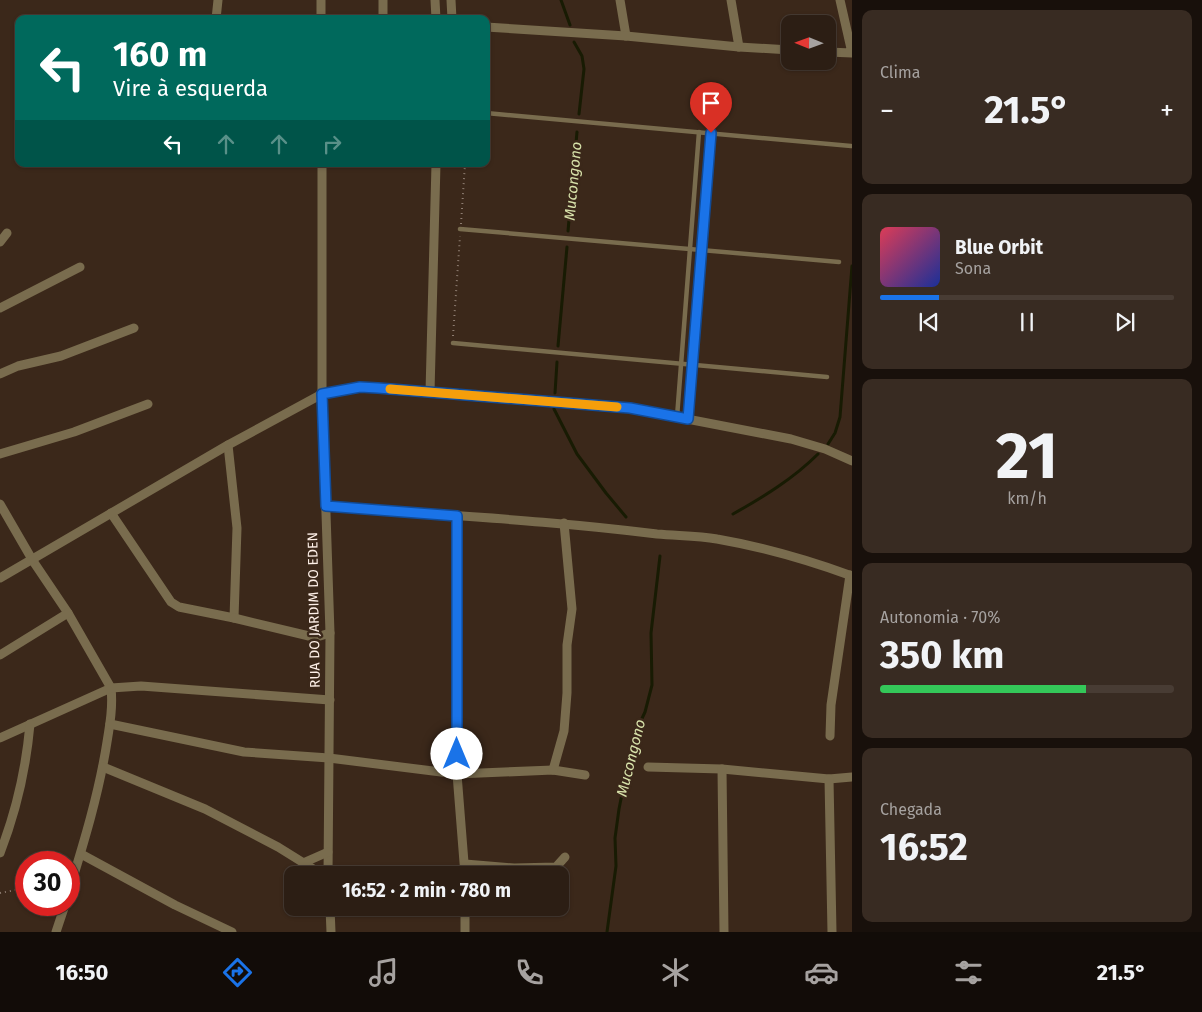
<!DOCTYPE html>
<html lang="pt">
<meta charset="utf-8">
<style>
:root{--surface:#2c1e14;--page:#382b22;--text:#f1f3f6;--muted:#a6a2a0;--line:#483c34;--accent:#1a73e8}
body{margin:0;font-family:"Fira Sans",sans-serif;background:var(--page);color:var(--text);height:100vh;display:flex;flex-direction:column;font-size:19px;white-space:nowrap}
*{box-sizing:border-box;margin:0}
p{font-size:16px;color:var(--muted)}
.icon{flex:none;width:28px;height:28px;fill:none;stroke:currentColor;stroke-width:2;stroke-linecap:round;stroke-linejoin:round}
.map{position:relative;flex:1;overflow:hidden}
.drawer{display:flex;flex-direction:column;gap:10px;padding:10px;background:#18100b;width:350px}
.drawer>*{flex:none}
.top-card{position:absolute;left:15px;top:15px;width:475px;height:152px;border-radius:10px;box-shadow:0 1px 4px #0004,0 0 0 1px var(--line);background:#00695c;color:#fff;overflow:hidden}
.needle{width:32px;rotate:271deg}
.tools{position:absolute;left:781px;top:15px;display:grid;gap:10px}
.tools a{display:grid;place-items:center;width:55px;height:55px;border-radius:10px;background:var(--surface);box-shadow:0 1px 4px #0004,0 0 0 1px var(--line);font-size:25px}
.speed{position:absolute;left:15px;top:851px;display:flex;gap:10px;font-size:25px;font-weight:700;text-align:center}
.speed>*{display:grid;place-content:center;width:65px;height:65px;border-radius:50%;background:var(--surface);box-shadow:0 1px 4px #0004,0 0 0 1px var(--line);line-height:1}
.speed .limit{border:8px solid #d22;background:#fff;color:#111}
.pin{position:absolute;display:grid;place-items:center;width:42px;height:42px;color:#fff;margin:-51px -21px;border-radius:50% 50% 50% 0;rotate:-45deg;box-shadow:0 0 5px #0007}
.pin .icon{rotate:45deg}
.me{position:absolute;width:55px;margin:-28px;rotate:0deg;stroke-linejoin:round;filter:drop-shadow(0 0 4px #0008)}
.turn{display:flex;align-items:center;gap:18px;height:105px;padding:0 15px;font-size:22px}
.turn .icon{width:65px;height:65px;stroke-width:2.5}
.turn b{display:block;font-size:35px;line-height:42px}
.lanes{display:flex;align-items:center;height:48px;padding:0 15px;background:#0003;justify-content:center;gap:25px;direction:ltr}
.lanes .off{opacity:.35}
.big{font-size:38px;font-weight:700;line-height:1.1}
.drawer .tile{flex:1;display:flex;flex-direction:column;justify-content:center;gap:8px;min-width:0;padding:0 18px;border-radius:10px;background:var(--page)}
.drawer .dial{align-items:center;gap:0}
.dial b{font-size:65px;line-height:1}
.song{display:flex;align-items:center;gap:15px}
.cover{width:60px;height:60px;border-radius:8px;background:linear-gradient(135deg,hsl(350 70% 55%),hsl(230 70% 35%))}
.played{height:5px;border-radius:2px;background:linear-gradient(90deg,var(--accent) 20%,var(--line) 20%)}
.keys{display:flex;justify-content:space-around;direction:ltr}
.heat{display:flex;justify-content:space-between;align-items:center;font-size:28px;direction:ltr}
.charge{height:8px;border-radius:4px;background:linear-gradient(90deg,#34c759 70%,var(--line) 0)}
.trip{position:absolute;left:284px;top:866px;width:285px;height:50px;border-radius:10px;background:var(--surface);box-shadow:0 1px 4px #0004,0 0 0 1px var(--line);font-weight:700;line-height:50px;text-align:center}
.tabs{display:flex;height:80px;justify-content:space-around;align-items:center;background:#120c08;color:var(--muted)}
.tabs .icon{width:35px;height:35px}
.tabs .selected{color:var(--accent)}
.tabs b{font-size:22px;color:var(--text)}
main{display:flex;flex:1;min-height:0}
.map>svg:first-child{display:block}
</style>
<main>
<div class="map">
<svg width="852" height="932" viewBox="0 0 852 932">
<rect width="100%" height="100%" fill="#3b281a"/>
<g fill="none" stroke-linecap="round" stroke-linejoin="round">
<g stroke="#181b03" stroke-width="3">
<path d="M561,0L570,25"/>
<path d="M574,42L582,56L584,69L579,114"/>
<path d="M568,231L577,132"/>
<path d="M558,346L567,247"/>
<path d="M555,393L557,362"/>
<path d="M554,409L577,454L606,493L626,517"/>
<path d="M828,444L835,433L840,417L852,266"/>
<path d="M733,514C763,497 793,479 818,454"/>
<path d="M607,932L616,866L615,838L619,809L633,738L645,712L652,685L651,633L660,556"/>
</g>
<g stroke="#8e7d71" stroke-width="2" stroke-dasharray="1 4" stroke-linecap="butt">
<path d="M461,224L465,164"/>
<path d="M453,336L460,236"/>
<path d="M0,893L26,888"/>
</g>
<g stroke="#796c4e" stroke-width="4.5">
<path d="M486,113L851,146"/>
<path d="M460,229L839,262"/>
<path d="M453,343L827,377"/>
<path d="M677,417L699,132"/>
<path d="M688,419L711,133"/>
</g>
<g stroke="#796c4e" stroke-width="9">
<path d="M321,0V19"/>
<path d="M435,0L436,19"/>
<path d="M451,0L452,19"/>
<path d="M620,0L626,36"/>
<path d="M731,0L739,47"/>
<path d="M216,19L218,0"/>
<path d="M383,19V0"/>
<path d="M486,27L626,36L739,47L790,50"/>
<path d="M828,52L852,53L840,0"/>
<path d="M322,164V394L330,633L328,875"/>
<path d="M0,242L7,233"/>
<path d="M0,308L80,267"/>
<path d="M0,374L18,366L61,356L134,328"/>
<path d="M430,392L436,164"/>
<path d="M0,454L74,432L148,404"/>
<path d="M0,504L33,561L68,613L111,688C113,706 110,724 107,742C99,793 84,842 69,891"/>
<path d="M326,506C436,515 547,520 657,534C677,536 697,535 717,539C763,547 808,560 852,576"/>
<path d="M111,513L171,602L179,607L234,618L237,528L228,445"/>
<path d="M457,516V774L465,875"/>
<path d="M0,578L228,445L322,394L360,387L630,408L791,439L825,449L852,461"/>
<path d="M234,618L309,636H320L330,633"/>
<path d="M0,655L68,613"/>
<path d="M110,724L244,752L329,758L457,774L553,770L585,775"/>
<path d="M830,736L831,705L850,575"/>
<path d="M0,738L111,688L141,686L330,700"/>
<path d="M103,767L205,809L278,847L323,875"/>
<path d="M648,767L722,769L829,779L852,777"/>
<path d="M722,769L724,932"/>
<path d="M553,770L564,731L567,693V645L572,609L564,523"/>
<path d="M829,779L832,932"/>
<path d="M0,853C16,812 26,769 30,724"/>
<path d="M81,854L175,905L232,932"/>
<path d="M303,863L328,852"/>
<path d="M465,864L514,868L556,867L565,857"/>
<path d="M330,908L331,932"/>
<path d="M56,932L65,905"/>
<path d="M465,932V908"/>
</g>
</g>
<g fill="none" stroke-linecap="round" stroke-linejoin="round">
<defs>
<path id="route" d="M457,754V516L326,506L322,394L360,387L378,388L630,408L688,419L711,133"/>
</defs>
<use href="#route" stroke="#114b97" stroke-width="12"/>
<use href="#route" stroke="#1a73e8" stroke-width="9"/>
<path stroke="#f59e0b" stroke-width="9" d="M390,389L617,407"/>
</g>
<g text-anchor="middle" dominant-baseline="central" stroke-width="5" stroke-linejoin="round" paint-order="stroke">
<g font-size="14" fill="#fef0e8" stroke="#3b281a">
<text transform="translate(314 610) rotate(-91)">RUA DO JARDIM DO EDEN</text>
</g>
<g font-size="15" font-style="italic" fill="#d8e2aa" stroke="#3b281a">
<text transform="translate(573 181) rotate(-85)">Mucongono</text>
<text transform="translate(631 758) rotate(-76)">Mucongono</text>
</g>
</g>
</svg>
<div class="tools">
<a><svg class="needle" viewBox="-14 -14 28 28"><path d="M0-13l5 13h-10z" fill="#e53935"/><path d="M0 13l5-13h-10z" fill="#a6a2a0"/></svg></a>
</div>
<div class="speed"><div class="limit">30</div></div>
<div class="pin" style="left:711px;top:133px;background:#d93025"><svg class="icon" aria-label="arrive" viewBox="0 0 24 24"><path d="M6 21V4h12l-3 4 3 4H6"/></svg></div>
<svg class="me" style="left:457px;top:754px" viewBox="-20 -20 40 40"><circle r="19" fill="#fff"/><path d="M0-13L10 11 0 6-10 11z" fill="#1a73e8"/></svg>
<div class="trip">16:52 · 2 min · 780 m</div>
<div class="top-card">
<div class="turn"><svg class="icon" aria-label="left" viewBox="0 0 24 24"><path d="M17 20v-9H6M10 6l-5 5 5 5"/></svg><div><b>160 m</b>Vire à esquerda</div></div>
<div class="lanes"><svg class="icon" aria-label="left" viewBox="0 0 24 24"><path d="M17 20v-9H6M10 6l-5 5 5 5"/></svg><svg class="icon off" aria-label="ahead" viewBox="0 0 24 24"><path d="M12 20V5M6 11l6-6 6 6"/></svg><svg class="icon off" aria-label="ahead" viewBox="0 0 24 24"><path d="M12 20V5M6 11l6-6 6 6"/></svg><svg class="icon off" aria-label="right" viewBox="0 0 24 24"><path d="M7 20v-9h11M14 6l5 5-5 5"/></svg></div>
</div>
</div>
<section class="drawer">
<div class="tile"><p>Clima</p>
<div class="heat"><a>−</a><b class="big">21.5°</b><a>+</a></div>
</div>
<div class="tile">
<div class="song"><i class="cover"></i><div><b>Blue Orbit</b><p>Sona</p></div></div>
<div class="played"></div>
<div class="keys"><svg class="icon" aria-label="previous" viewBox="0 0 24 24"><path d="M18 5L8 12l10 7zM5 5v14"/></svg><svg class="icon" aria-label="pause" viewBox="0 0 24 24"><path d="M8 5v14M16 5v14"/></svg><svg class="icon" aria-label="next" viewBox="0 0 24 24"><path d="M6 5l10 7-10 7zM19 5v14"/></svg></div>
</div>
<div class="tile dial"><b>21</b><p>km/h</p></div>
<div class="tile"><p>Autonomia · 70%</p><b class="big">350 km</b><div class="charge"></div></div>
<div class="tile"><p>Chegada</p><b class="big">16:52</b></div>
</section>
</main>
<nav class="tabs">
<b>16:50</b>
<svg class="icon selected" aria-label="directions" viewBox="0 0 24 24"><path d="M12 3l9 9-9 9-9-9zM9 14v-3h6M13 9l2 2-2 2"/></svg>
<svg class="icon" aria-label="music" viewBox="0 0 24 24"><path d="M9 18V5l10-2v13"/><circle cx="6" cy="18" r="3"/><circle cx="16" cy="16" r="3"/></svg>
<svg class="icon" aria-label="phone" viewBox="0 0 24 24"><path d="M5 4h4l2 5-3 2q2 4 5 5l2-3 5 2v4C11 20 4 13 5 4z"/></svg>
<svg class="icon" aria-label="climate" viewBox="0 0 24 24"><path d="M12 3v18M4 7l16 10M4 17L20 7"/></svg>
<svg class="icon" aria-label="car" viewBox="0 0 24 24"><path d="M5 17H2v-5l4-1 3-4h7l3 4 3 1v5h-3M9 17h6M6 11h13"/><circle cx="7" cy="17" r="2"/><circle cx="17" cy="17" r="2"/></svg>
<svg class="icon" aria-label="filters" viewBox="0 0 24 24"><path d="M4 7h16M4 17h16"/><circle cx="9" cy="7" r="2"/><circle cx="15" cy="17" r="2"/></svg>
<b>21.5°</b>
</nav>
